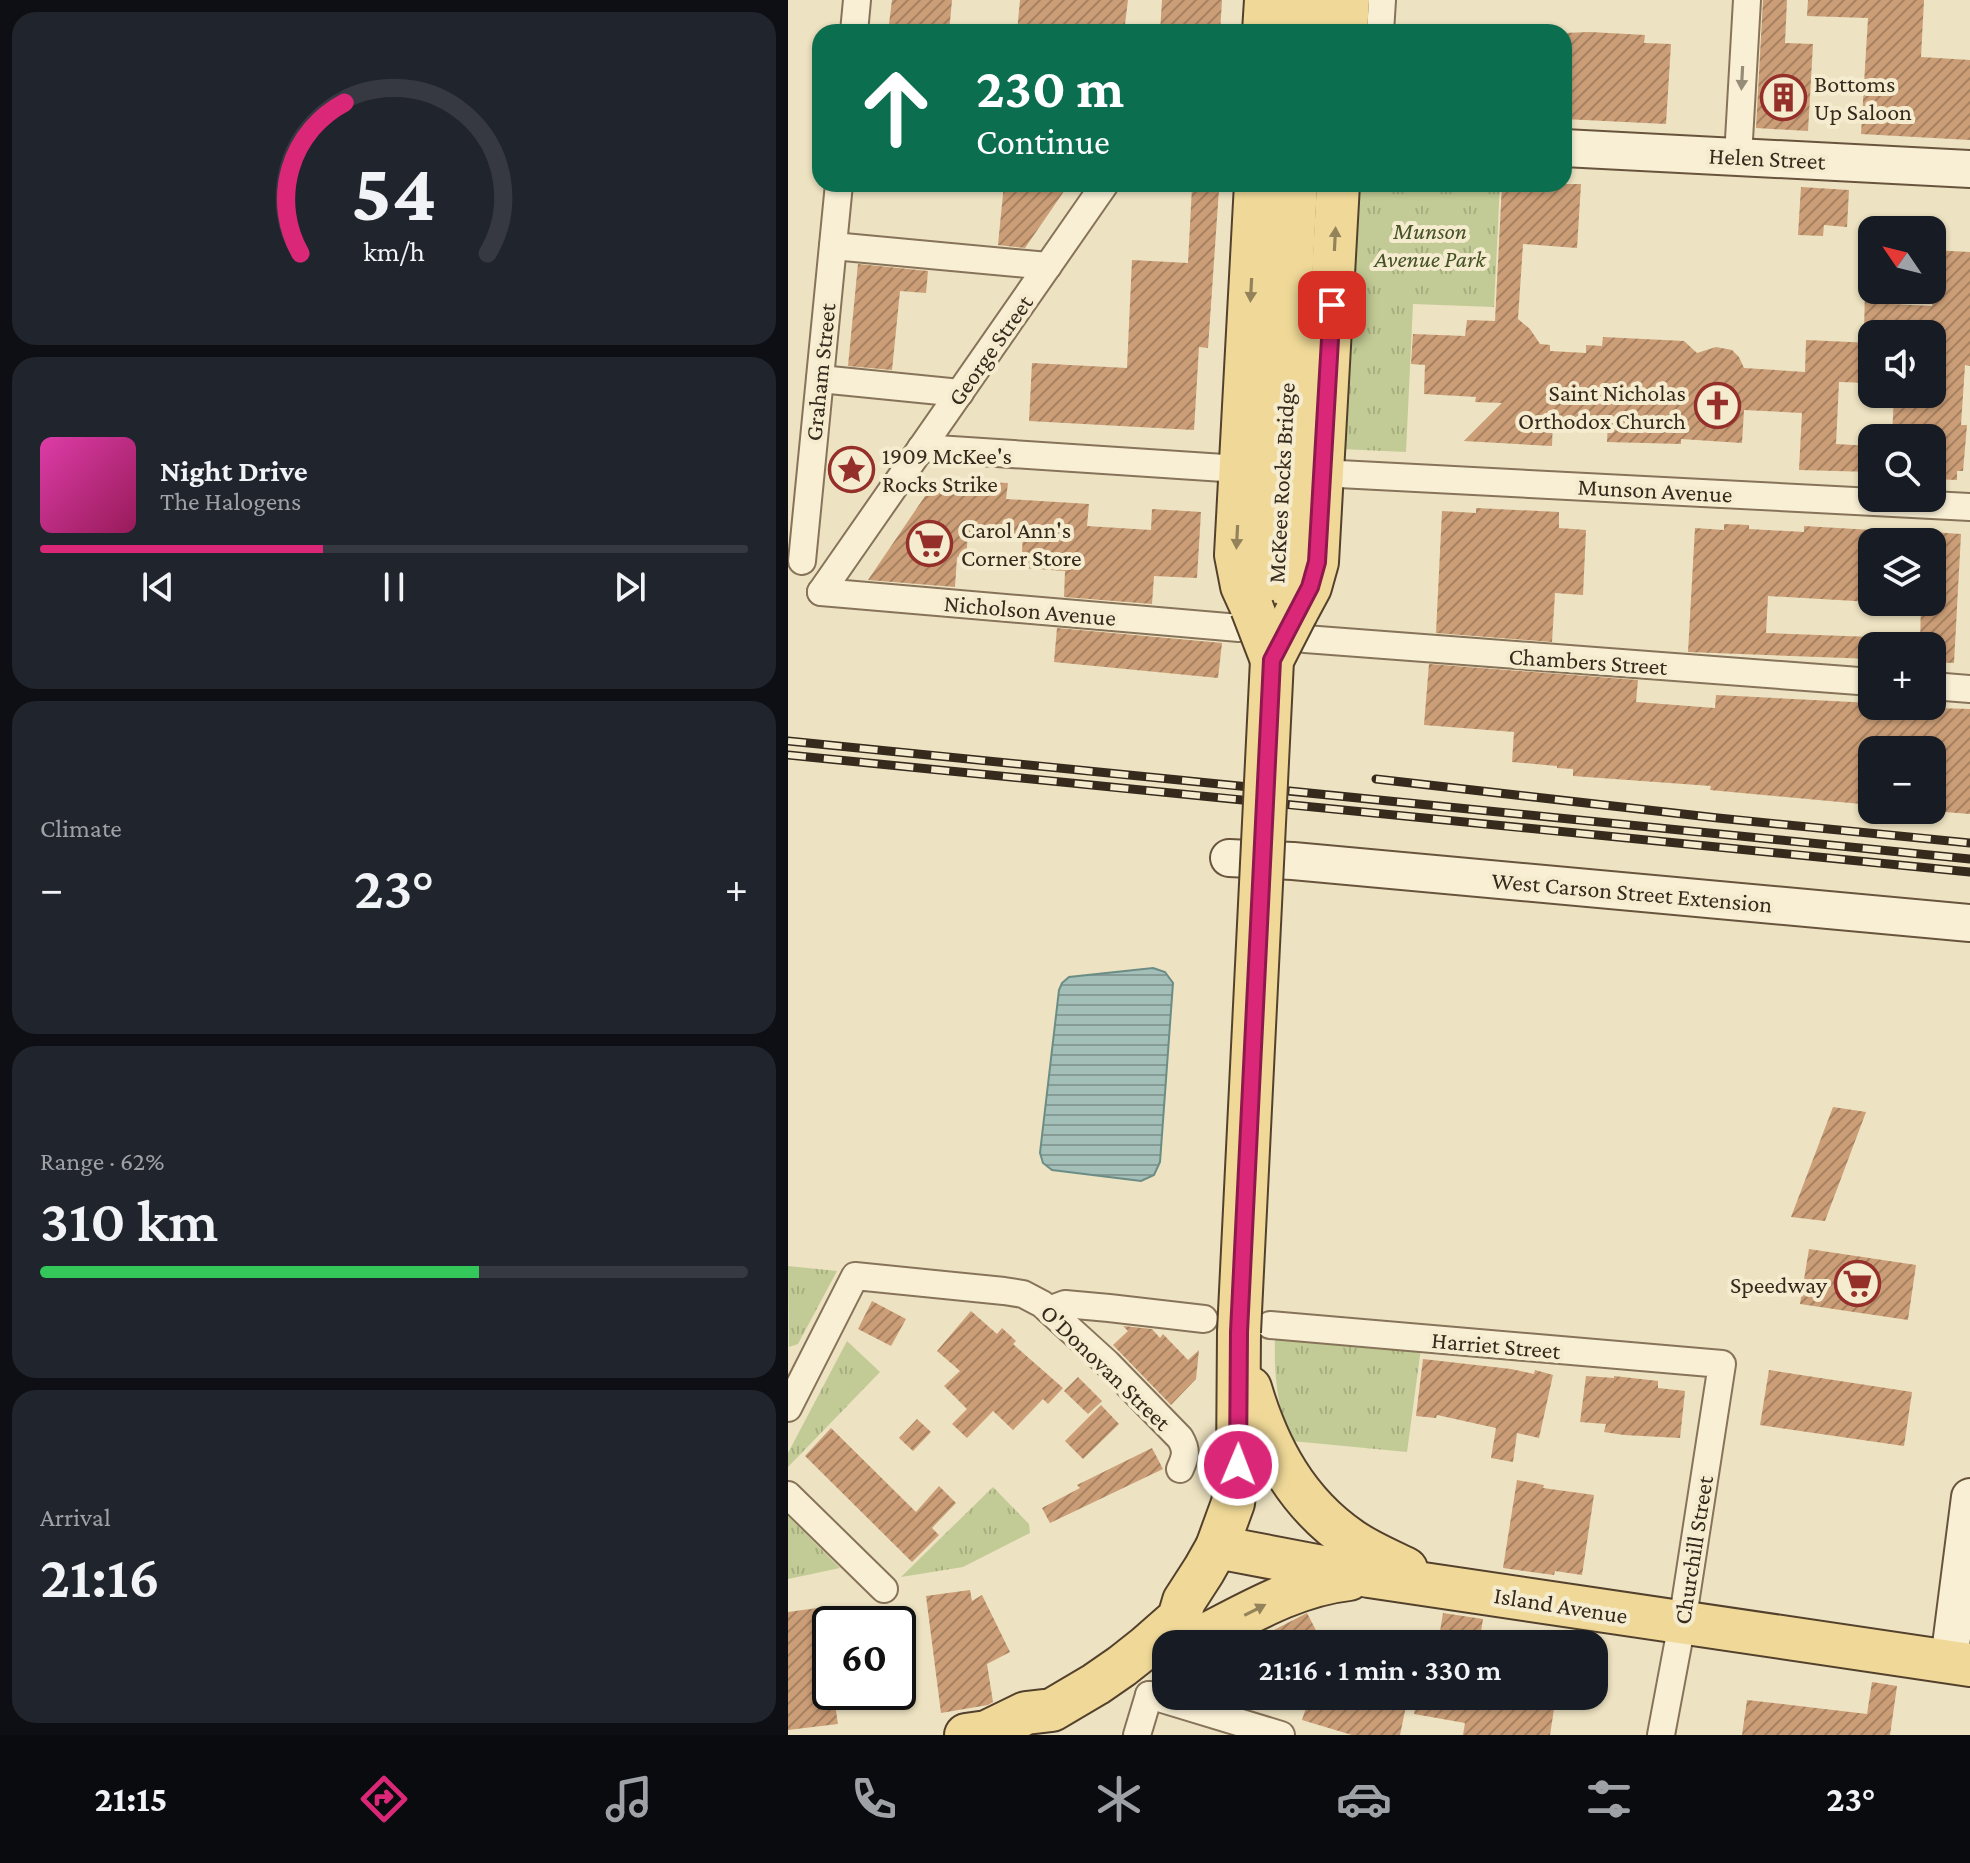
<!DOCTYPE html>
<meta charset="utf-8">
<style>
:root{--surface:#171b24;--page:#20242c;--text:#f1f3f6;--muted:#9ea1a6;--line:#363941;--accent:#db2777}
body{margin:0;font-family:"Crimson Pro",serif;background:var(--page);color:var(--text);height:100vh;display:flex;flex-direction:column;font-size:30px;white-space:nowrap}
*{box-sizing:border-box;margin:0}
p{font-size:26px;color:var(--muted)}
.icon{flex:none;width:44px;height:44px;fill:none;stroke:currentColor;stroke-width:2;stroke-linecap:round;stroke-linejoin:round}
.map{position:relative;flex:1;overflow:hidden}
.drawer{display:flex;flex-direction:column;gap:12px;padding:12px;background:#0d0f14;width:788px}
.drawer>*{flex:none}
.guide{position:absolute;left:24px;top:24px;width:760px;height:168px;border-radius:24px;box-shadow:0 2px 6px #0004;background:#0b6e4f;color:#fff;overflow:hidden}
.needle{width:52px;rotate:305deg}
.fabs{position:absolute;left:1070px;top:216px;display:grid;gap:16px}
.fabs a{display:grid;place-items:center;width:88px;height:88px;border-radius:16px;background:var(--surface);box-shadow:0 2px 6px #0004;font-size:40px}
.speed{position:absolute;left:24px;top:1606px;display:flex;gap:16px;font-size:40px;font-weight:700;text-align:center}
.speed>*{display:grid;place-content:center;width:104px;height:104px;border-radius:50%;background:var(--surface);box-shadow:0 2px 6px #0004;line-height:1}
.speed .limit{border:4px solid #111;border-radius:12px;background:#fff;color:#111}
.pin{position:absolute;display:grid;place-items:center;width:68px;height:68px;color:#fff;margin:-34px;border-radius:16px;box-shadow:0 4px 12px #0006}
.me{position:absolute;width:88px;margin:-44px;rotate:1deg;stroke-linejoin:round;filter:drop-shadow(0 0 6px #0008)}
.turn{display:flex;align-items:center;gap:28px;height:168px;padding:0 32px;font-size:36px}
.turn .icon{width:104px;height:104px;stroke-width:2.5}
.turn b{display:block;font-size:56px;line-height:68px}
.big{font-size:60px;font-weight:600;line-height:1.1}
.drawer .tile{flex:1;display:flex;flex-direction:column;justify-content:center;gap:12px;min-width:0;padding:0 28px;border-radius:24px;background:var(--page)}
.drawer .dial{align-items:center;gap:0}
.dial svg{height:208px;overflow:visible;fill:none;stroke:var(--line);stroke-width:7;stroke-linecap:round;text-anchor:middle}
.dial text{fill:var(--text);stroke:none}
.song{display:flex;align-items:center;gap:24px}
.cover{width:96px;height:96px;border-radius:12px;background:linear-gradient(135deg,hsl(320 70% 55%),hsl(330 70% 35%))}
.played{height:8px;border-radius:4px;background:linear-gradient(90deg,var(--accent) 40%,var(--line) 40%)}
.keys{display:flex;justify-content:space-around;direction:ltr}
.heat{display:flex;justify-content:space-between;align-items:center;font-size:44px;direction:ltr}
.charge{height:12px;border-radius:6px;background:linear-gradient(90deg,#34c759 62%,var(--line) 0)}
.trip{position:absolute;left:364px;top:1630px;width:456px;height:80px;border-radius:24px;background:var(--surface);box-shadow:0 2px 6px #0004;font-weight:600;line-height:80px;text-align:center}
.dock{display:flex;height:128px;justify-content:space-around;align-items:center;background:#090b0e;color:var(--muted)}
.dock .icon{width:56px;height:56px}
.dock .selected{color:var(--accent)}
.dock b{font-size:36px;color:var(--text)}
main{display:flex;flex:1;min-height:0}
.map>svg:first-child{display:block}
</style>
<main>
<section class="drawer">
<div class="tile dial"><svg viewBox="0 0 100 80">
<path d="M14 69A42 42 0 1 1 86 69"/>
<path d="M14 69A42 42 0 0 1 31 11" stroke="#db2777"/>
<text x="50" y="56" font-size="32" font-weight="700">54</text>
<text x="50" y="72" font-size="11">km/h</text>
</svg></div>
<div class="tile">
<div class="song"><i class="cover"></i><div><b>Night Drive</b><p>The Halogens</p></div></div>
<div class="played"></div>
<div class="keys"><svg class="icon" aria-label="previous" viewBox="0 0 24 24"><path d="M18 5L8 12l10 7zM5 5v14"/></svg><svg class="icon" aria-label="pause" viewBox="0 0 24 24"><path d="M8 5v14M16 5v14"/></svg><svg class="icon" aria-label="next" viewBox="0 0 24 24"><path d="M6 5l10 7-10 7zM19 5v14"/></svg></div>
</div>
<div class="tile"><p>Climate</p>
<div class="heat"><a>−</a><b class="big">23°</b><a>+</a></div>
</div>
<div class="tile"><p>Range · 62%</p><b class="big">310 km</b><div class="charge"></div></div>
<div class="tile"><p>Arrival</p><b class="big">21:16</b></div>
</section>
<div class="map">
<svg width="1182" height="1735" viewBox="0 0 1182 1735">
<defs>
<pattern id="grass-tufts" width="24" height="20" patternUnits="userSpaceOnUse" patternTransform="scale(2)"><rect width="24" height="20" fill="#c2cb95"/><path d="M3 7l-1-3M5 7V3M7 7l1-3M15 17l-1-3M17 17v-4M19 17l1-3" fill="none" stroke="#a7ae80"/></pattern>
<pattern id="water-rules" width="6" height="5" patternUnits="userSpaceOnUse" patternTransform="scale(2)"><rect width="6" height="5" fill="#a3bfb8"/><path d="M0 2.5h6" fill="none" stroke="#869b95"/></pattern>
<pattern id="building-hatch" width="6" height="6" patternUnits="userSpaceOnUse" patternTransform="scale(2)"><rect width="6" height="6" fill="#cb9e77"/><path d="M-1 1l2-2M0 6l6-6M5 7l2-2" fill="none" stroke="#a68161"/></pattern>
</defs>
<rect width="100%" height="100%" fill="#ede2c1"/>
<g fill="url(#grass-tufts)">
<path d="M565,184H712L706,307L625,304L618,452L553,449Z"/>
<path d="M0,1266L49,1271L10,1344L1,1347Z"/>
<path d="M487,1336L633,1348L619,1452L504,1441C488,1406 486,1373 487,1336Z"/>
<path d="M59,1341L92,1372L0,1467V1453Z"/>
<path d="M205,1487L241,1524L242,1533L175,1567L113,1577Z"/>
<path d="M0,1516L52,1568L0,1579Z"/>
</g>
<path fill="url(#water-rules)" stroke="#6b8d86" stroke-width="2" d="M365,968L377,972L385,983L372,1162L366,1175L353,1181L264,1170L255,1163L252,1153L271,990L274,983L281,977Z"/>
<g fill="url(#building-hatch)">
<path d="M104,0H164L161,32H100Z"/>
<path d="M232,0H340L336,32H229Z"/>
<path d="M374,0H434L432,32H372Z"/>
<path d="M975,0H999L997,43L1025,44L1020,131L968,128Z"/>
<path d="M1020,0H1136L1133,57L1182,60V140L1073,134L1080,18L1019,16Z"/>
<path d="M802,32L857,35L856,43L883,44L878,124L776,119V33Z"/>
<path d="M216,184H281L237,248L210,245Z"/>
<path d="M714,184H793L789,248L735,244L730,319L742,329L752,344L762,345V351L798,353V345L814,346L815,337L896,341L909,353L928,347L944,350L951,357L956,368L1017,372L1018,340L1084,343V383L1051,382L1048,444L1084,446V472L1011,470L1014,413L956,410L954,443L893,439V444L819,442L820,422L765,419L764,446L676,441L714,403L687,402L688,397L636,394L637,365L623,364L625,334L677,336L679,320L707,321Z"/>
<path d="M404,187L431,189L420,348L411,347L406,430L241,421L244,363L339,368L344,260L400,263Z"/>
<path d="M1013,187L1061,190L1059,227L1036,225L1035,236L1010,235Z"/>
<path d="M1144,250L1182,252V366L1177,365L1173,425H1179L1175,471H1169V480L1144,479V438H1104L1106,394H1144V334L1076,332L1077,290H1105V304L1144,306Z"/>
<path d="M70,264L140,271L138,293L112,291L104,370L60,366Z"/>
<path d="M148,480L220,483L218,499L301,504L299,526L363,530L364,509L413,512L409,578L366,576L364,604L276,597L277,571L233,568L235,535L180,534L178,559L169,557L167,587L80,580Z"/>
<path d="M688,508L771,512V528L798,530L795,595L767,593L764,642L648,633L654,511L688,513Z"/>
<path d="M936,524L961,525V529L1016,532V526L1084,530V602L980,596L978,633L1084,637V659L900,652L907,528L936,530Z"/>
<path d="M1144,532L1173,534L1166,663L1144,662V646H1132L1133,602H1144Z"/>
<path d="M269,628L434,643L430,678L266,662Z"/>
<path d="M641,664L850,680L848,702L927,708L928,695L1084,703V706L1182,709V814L1144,811V750H1084V805L922,790L923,786L785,776V769L769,768V766L724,762L726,732L636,725Z"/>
<path d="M1045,1107L1078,1112L1037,1221L1003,1217Z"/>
<path d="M1021,1249L1128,1265L1120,1320L1012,1304Z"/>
<path d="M84,1301L118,1319L103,1346L70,1329Z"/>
<path d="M183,1311L209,1334L214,1328L228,1341L225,1344L275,1388L260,1404L255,1399L225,1430L205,1411L179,1438L164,1424L179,1409L156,1386L172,1371L149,1351Z"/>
<path d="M335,1326L364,1329L372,1338L375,1334L400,1360L411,1350L408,1379L383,1405L325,1345L340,1331Z"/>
<path d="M635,1359L723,1369L746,1374L747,1370L765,1375L751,1438L729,1433L725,1462L703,1458L708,1428L649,1415L648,1418L628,1416Z"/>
<path d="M981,1370L1124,1392L1116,1446L972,1425Z"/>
<path d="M798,1376L826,1378V1376L870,1381V1388L897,1391L892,1438L836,1435L816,1432L818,1424L792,1422Z"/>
<path d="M290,1377L314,1401L300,1414L276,1391Z"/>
<path d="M313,1405L331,1424L295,1459L277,1441Z"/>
<path d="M129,1419L143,1432L125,1451L111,1438Z"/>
<path d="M43,1428L128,1512L151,1486L168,1503L144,1528L151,1535L124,1562L17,1456Z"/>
<path d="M364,1448L375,1469L262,1523L254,1508L292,1488L289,1485Z"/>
<path d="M729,1480L756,1485L755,1488L806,1495L794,1575L767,1571L766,1575L715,1568Z"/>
<path d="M182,1590L184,1601L194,1595L222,1652L199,1664L205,1702L200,1705L153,1713L138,1596Z"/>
<path d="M37,1607L41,1641H39L42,1665V1692H45L50,1724L0,1730V1612Z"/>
<path d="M519,1613L532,1638L520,1644H459Z"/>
<path d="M655,1613L695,1619L691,1644H650Z"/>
<path d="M1084,1682L1109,1686L1102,1735H954L959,1700L1079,1714Z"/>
<path d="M522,1696H580L618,1706L612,1735H564L514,1720Z"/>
<path d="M630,1696H652L651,1699L699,1709L701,1696H768L762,1735H675L677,1723L626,1714Z"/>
</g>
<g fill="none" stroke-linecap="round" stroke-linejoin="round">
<defs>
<g id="street">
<path d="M66,32L69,0"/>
<path d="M592,32L594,0"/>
<path d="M950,157L959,0"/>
<path d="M45,246L260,266"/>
<path d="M32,379L172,393"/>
<path d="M133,448L436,468"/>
<path d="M551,474L1182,507"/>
<path d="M14,561L51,184"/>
<path d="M33,592L317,184"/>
<path d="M33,592L451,628"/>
<path d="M517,639L1084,682"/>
<path d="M1144,686L1182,689"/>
<path d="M261,1310L277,1304L321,1308L416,1319"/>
<path d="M482,1325L934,1364L894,1623L873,1735"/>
<path d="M0,1408L67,1276L216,1291L235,1294L254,1304L319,1363L392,1438C399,1450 398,1456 392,1469"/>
<path d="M0,1495L96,1589"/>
<path d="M361,1695L493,1735"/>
<path d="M349,1735L361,1695"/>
</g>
<g id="secondary">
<path d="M776,148L1182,169"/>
<path d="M441,858L505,861L1182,923"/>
<path d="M1161,1661L1182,1497"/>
</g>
<g id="primary">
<path d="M476,32L478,0"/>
<path d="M517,32L519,0"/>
<path d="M558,32L560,0"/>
<path d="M464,608L454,586L448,555L468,184"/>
<path d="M508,613L522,587L529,562L550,184"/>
<path d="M484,660L508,184"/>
<path d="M462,1388C480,1449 509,1503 563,1540C580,1552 600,1560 618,1569"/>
<path d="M429,1547L581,1576L1182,1665"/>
<path d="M396,1644L410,1639C459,1614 506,1585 561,1579"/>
<path d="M178,1735L199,1732L238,1713L264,1710L308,1684L334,1666L358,1647L391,1618L396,1601L416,1570L429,1547L445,1503L450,1465L451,1332"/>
</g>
</defs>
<use href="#street" stroke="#867359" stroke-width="30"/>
<use href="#secondary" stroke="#68543c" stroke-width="40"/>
<use href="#primary" stroke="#53412d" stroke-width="46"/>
<use href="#street" stroke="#f8efd4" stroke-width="26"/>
<use href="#secondary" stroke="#f8efd4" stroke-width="36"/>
<use href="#primary" stroke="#f0d998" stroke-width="42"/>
<defs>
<g id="rail">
<path d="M0,741L1182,859"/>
<path d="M0,755L1182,872"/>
<path d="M588,779L930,818L1182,843"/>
</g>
</defs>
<use href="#rail" stroke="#362a1d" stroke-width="9"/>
<use href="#rail" stroke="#f5ecd0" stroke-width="6" stroke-dasharray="18" stroke-linecap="butt"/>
<defs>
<g id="primary-bridge">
<path d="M464,608L484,660"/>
<path d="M451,1332L484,660L508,613"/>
</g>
</defs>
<use href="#primary-bridge" stroke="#53412d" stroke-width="46" stroke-linecap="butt"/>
<use href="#primary-bridge" stroke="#f0d998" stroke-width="42"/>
</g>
<defs><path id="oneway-solid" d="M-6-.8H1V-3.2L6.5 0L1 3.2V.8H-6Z" transform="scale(2)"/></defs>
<use fill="#978c78" href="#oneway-solid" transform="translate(954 78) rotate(93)"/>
<g fill="#93825a">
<use href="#oneway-solid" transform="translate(547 239) rotate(-87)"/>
<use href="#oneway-solid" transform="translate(463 290) rotate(93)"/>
<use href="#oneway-solid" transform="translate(449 537) rotate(93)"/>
<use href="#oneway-solid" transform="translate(467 1610) rotate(-27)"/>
</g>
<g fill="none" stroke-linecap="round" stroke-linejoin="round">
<defs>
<path id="route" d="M450,1465L451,1332L484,660L522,587L529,562L544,305"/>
</defs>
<use href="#route" stroke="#8e194d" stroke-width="20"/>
<use href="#route" stroke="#db2777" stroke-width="14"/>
</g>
<defs>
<symbol id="building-ring" viewBox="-11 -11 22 22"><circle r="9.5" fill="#f5ecd0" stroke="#942f2a" stroke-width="1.5"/><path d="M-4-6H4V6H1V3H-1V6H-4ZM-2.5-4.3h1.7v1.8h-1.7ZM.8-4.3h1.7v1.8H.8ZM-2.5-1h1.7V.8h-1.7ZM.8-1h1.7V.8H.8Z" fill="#942f2a"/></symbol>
<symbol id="church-ring" viewBox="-11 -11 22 22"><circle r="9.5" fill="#f5ecd0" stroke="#942f2a" stroke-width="1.5"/><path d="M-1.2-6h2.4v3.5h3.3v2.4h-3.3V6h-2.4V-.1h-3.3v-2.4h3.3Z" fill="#942f2a"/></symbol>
<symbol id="sight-ring" viewBox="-11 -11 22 22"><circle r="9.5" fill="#f5ecd0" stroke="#942f2a" stroke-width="1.5"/><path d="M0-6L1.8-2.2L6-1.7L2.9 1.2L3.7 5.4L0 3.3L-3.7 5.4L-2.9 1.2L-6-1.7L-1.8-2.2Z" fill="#942f2a"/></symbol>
<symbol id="supermarket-ring" viewBox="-11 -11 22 22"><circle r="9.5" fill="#f5ecd0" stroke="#942f2a" stroke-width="1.5"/><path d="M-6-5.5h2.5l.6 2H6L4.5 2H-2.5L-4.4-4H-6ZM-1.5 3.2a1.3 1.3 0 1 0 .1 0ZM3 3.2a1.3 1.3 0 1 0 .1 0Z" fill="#942f2a"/></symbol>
</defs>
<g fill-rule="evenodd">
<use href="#building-ring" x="970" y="72" width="51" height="51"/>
<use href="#church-ring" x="904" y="380" width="51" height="51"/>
<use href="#sight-ring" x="38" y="444" width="51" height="51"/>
<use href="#supermarket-ring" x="116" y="518" width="51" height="51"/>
<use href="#supermarket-ring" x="1044" y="1258" width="51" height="51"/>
</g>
<g text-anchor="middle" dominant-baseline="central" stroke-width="8" stroke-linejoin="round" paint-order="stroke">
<g font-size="24" fill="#362a1d" stroke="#f5ecd0" text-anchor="start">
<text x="1026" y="83">Bottoms<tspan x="1026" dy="28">Up Saloon</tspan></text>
<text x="898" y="392" text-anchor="end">Saint Nicholas<tspan x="898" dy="28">Orthodox Church</tspan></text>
<text x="94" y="455">1909 McKee's<tspan x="94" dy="28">Rocks Strike</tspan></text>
<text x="173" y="529">Carol Ann's<tspan x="173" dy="28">Corner Store</tspan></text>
<text x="1039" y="1284" text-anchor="end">Speedway</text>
</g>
<g font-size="24" fill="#362a1d" stroke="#f5ecd0">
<text transform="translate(979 158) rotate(3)">Helen Street</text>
<text transform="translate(202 350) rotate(-55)">George Street</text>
<text transform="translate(32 372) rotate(-84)">Graham Street</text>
<text transform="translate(493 483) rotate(-87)">McKees Rocks Bridge</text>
<text transform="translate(867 490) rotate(3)">Munson Avenue</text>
<text transform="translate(242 610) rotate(5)">Nicholson Avenue</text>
<text transform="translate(800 661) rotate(4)">Chambers Street</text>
<text transform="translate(844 892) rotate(5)">West Carson Street Extension</text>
<text transform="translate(708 1345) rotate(5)">Harriet Street</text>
<text transform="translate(318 1367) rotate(44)">O'Donovan Street</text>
<text transform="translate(905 1550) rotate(-81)">Churchill Street</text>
<text transform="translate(773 1605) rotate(9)">Island Avenue</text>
</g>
<g font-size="24" font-style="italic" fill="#445224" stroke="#f5ecd0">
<text x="642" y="230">Munson<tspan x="642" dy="28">Avenue Park</tspan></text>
</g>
</g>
</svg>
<div class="fabs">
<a><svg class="needle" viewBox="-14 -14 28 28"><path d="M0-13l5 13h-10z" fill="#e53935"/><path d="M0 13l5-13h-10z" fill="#9ea1a6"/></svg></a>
<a><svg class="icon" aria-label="sound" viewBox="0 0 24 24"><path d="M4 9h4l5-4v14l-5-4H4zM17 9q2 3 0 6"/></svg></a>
<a><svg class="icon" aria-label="search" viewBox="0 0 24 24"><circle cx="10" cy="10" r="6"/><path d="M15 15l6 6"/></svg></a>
<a><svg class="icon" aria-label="layers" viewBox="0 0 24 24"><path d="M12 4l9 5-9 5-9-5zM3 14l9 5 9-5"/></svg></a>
<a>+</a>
<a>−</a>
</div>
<div class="speed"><div class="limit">60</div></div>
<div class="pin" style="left:544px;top:305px;background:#d93025"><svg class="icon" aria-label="arrive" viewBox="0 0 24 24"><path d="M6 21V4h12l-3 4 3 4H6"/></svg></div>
<svg class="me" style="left:450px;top:1465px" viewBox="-20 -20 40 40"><circle r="17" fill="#db2777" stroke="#fff" stroke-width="3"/><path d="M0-11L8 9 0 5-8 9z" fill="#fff"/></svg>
<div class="trip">21:16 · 1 min · 330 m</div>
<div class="guide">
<div class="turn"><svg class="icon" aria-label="ahead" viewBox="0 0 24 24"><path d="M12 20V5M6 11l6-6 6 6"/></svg><div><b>230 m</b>Continue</div></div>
</div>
</div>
</main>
<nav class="dock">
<b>21:15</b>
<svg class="icon selected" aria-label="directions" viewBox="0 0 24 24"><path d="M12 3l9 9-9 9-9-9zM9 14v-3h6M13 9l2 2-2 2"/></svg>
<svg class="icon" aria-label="music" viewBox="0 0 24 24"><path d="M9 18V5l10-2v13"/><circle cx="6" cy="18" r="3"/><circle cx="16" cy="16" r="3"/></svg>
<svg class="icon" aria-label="phone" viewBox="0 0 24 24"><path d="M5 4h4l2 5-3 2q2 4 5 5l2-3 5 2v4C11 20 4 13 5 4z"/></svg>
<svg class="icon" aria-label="climate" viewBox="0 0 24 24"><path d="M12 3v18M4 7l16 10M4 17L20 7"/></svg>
<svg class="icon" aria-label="car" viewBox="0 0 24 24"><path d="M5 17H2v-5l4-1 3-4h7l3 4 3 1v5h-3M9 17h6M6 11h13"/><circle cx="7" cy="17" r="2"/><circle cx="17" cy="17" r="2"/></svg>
<svg class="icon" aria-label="filters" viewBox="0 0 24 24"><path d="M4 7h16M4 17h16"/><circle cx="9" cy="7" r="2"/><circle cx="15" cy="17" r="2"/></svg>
<b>23°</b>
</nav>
